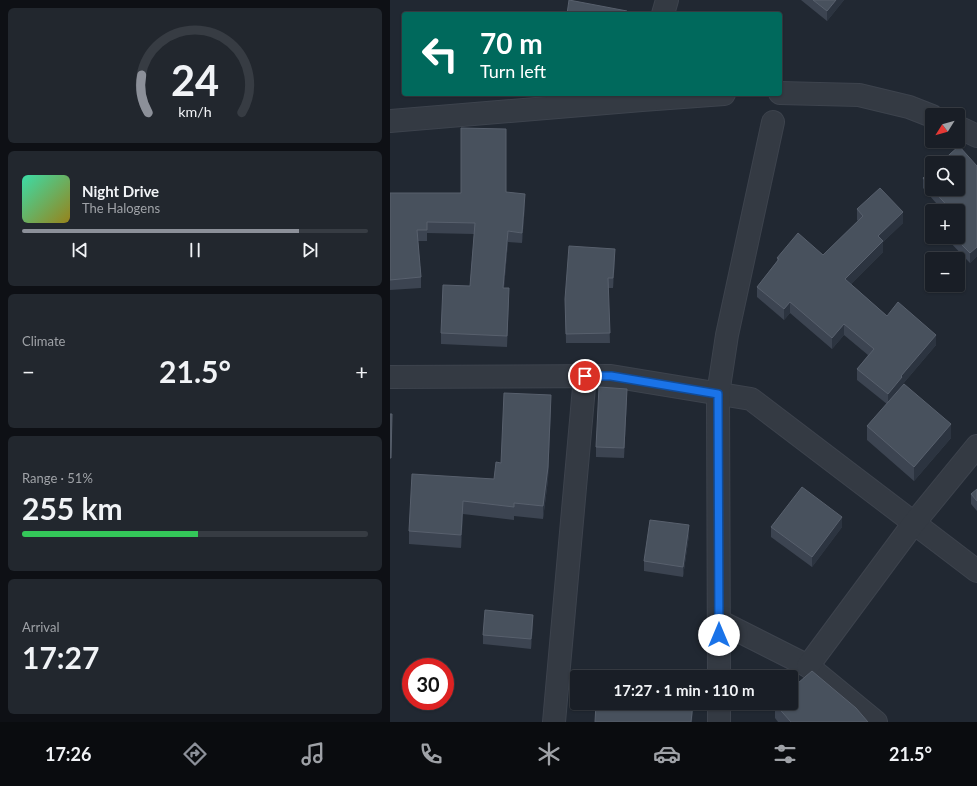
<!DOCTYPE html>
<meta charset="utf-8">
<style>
:root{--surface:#191e26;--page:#22272e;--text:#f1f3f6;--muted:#9fa2a7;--line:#373c43;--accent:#8c9099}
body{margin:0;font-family:Lato,sans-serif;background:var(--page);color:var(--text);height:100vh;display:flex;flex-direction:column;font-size:15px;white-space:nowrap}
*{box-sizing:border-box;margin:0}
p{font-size:13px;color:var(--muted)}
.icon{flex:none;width:22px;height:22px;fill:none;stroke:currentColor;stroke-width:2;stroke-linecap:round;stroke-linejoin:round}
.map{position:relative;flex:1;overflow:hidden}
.sheet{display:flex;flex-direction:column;gap:8px;padding:8px;background:#0e1015;width:390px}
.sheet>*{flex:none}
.guide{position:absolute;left:12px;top:12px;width:380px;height:84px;border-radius:4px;box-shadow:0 1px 3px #0004,0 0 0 1px var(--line);background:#00695c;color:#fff;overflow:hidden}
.needle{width:26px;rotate:233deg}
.fabs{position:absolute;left:535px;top:108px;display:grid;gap:8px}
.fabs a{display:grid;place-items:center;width:40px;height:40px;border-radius:4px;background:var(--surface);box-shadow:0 1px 3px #0004,0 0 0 1px var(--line);font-size:20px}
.speed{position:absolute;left:12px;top:658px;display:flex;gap:8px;font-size:20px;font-weight:700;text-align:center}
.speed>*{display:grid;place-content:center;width:52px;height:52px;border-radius:50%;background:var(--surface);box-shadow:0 1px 3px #0004,0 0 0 1px var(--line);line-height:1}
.speed .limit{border:6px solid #d22;background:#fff;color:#111}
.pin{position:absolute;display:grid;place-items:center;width:34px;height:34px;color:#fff;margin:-17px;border:2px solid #fff;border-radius:50%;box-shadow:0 1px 4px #0007}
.me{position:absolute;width:44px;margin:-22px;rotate:0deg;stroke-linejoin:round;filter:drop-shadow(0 0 3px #0008)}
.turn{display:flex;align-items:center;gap:14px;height:84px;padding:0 12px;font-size:18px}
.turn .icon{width:52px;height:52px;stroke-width:2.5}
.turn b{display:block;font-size:28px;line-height:34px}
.big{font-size:30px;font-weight:700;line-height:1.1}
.sheet .tile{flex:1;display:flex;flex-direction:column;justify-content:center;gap:6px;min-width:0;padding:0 14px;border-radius:6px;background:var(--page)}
.sheet .dial{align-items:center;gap:0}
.dial svg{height:104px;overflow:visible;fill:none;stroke:var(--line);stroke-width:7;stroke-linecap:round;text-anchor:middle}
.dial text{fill:var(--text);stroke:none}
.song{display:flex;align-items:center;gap:12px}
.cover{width:48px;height:48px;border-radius:6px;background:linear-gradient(135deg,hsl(160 70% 55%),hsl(50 70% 35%))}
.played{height:4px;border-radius:2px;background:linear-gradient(90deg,var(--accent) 80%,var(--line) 80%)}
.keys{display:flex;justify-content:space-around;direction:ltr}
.heat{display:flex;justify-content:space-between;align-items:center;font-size:22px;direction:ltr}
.charge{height:6px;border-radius:3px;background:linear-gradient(90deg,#34c759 51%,var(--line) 0)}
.trip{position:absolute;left:180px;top:670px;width:228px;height:40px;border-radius:4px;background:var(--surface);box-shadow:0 1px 3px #0004,0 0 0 1px var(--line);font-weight:700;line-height:40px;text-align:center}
.dock{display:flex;height:64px;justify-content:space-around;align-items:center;background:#0a0c0f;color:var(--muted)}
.dock .icon{width:28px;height:28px}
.dock .on{color:var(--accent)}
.dock b{font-size:18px;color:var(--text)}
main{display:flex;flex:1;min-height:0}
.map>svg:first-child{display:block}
</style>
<main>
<section class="sheet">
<div class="tile dial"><svg viewBox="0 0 100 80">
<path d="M14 69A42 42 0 1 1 86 69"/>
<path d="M14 69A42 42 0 0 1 9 40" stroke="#8c9099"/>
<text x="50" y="56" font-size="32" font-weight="700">24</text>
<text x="50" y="72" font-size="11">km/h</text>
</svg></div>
<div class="tile">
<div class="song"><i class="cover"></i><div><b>Night Drive</b><p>The Halogens</p></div></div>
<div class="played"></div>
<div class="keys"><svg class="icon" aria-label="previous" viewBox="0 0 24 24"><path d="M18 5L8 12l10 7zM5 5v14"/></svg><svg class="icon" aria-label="pause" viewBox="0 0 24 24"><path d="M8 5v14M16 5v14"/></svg><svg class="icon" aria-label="next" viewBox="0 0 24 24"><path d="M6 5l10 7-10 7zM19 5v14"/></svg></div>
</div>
<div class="tile"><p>Climate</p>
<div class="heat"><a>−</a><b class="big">21.5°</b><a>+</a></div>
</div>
<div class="tile"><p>Range · 51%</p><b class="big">255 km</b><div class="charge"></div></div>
<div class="tile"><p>Arrival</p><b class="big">17:27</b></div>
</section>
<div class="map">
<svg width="587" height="722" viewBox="0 0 587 722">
<rect width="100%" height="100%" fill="#212832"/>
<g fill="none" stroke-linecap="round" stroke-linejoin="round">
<defs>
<g id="minor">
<path d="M273,14L277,0"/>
<path d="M390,93L469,95L519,107L542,116"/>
<path d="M0,121L252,100L334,94"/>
<path d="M568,127L587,136"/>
<path d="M0,377L221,376L361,399L587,571"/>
<path d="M329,621L418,666L486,722"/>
<path d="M418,666L524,523L587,446"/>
<path d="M329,677L328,394L337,335L383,122"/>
<path d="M329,703V722"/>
<path d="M164,722L195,376"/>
</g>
</defs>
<use href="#minor" stroke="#3d434d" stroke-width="24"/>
<use href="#minor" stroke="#343a43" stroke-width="22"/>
</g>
<g fill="#3c4451">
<path d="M411,0H454L437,21Z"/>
<path d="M587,166V256L580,263L555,237H568V211H553L533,188V178L542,170V189H568Z"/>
<path d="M116,192L135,205L132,243L118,242L114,288L119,299L117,347L51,344V333L80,286L84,234L37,233V241H28L31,277V288L0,290V193H71Z"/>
<path d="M467,209L513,223L493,242V252L461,284L497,316L546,345L512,385V387L561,438L524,481L477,440V426L497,404L467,380V369L478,355L454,335L442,349L400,313L394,320L367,297V287L387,261V258L433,255L468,221L467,220Z"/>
<path d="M225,259L223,288H218L220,343H176L175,299Z"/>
<path d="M237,399L234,458L206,457V447Z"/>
<path d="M161,408L158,480L153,519L124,516V520L73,514L71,548L19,544V531L104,479L111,463Z"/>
<path d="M587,489V511L581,504V494Z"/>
<path d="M381,527H452L422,567L381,537Z"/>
<path d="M299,535L293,577L254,571V561Z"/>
<path d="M143,625L141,649L93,644V635Z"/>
<path d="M385,704L478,722H388L385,718Z"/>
</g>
<g fill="#2c3440">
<path d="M446,0H454L437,21V11Z"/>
<path d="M135,194V205L132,243V233Z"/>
<path d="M513,212V223L493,242V252L455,290V279L488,236Z"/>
<path d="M118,231V242L113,299V288Z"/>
<path d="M587,247V256L580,263V253Z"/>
<path d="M225,249V259L223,288V278Z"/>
<path d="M400,302V313L394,320V309Z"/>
<path d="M454,324V335L442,349V338Z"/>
<path d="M546,335V345L512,385V388L498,405V394L511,376Z"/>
<path d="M237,389V399L234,458V448Z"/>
<path d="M161,395L158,480L153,519V506Z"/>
<path d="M561,424V438L524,481V467Z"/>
<path d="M73,501V514L71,548V535Z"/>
<path d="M452,517V527L422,567V557Z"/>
<path d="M299,525V535L293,577V567Z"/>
<path d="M143,615V625L141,649V639Z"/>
<path d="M303,703H304L302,722H301Z"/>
</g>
<g fill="#48515d" stroke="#58606d">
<path d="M179,0L237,11L236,14H177Z"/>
<path d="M423,0H446L437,11Z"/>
<path d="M71,128L116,129V192L135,194L132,233L118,231L113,288H119L117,336L51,333L53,285L80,286L85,223L37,222V230H27L31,277L0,280V193H71Z"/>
<path d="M569,146L587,166V247L580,253L564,237H568V211H562L542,189H568V163H550Z"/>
<path d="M542,170V189L533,178Z"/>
<path d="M490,188L513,212L488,236L493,241L455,279L497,316L508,302L546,335L511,376L512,377L498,394L467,369L484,349L454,324L442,338L400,302L394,309L367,287L389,259L387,258L408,233L433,255L473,216L467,209Z"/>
<path d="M179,246L225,249L223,278H218L220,333L176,334L175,299Z"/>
<path d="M514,384L561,424L524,467L477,426Z"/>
<path d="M209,387L237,389L234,448L206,447Z"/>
<path d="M114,393L161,395L158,467L153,506L124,503V507L73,501L71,535L19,531L22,474L104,479L106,462L111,463Z"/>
<path d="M0,414H2L1,458H0Z"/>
<path d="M412,487L452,517L422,557L381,527Z"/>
<path d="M587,489V501L581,494Z"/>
<path d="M260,520L299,525L293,567L254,561Z"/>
<path d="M95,610L143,615L141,639L93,635Z"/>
<path d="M422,671L466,708L478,722H401L385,704V703H401V689Z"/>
<path d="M206,703H303L301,722H205Z"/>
</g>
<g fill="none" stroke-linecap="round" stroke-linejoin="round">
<defs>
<path id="route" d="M195,376H221L328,394L329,635"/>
</defs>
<use href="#route" stroke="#114b97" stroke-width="10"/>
<use href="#route" stroke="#1a73e8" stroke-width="7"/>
</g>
</svg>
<div class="fabs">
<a><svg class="needle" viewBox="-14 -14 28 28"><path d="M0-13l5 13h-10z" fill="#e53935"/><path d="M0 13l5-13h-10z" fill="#9fa2a7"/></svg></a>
<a><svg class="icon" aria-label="search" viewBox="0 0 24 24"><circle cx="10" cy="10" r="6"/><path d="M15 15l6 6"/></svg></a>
<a>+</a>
<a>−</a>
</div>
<div class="speed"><div class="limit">30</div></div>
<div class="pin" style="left:195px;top:376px;background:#d93025"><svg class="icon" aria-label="arrive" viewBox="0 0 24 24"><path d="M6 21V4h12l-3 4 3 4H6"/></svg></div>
<svg class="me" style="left:329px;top:635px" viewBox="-20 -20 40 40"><circle r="19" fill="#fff"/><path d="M0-13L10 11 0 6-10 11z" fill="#1a73e8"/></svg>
<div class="trip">17:27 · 1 min · 110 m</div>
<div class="guide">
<div class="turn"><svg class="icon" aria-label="left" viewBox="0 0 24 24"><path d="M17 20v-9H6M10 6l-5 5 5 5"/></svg><div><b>70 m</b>Turn left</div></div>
</div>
</div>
</main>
<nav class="dock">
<b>17:26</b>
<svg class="icon on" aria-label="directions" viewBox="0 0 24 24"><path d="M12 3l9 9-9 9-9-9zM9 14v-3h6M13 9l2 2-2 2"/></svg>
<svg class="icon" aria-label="music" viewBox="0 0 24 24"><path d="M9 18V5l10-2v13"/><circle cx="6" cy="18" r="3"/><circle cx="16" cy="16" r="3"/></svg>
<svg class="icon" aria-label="phone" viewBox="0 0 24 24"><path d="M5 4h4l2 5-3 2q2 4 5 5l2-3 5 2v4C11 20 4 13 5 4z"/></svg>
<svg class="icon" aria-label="climate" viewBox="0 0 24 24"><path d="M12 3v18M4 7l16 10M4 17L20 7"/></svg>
<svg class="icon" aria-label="car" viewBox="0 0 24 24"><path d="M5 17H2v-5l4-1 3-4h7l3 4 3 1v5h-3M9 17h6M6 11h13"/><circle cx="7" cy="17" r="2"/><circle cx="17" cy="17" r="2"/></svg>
<svg class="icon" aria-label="filters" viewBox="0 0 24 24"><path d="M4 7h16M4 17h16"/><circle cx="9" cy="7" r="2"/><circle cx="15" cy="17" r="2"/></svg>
<b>21.5°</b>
</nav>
